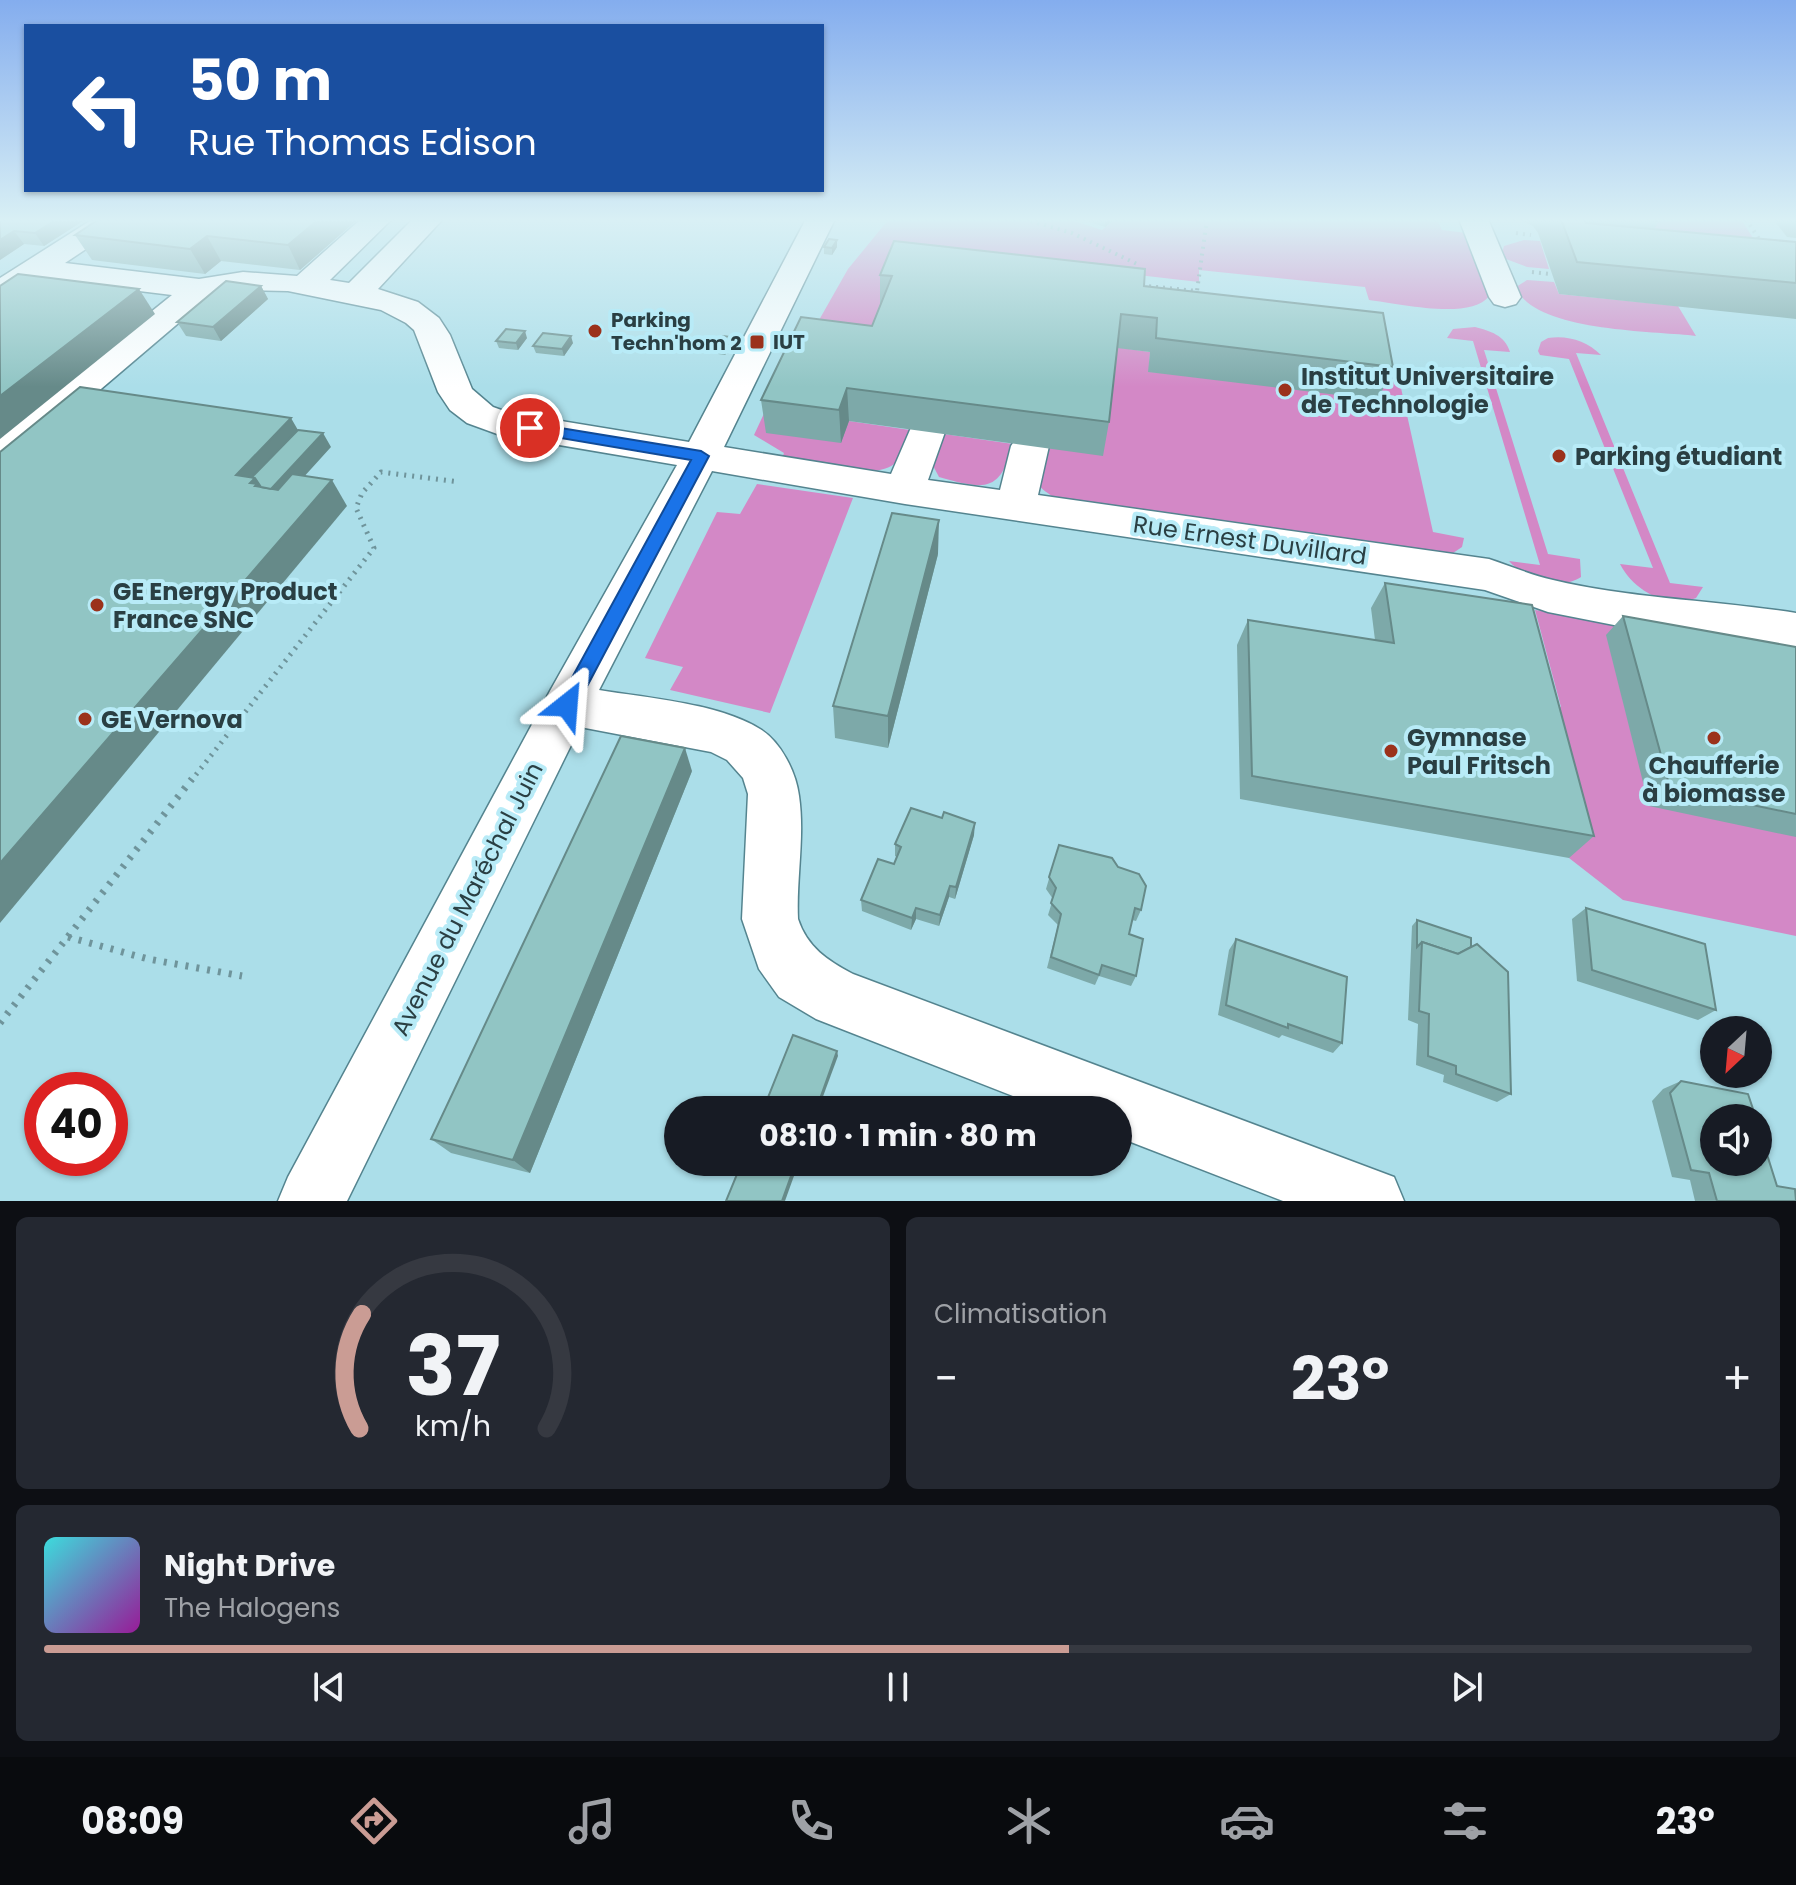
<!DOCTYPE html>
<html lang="fr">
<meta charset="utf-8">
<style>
:root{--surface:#171b24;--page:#242831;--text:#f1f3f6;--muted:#9ea1a6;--line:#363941;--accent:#ca9c94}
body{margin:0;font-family:Poppins,sans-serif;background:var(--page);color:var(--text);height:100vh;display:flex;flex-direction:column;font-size:30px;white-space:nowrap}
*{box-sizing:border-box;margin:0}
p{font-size:26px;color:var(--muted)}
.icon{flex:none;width:44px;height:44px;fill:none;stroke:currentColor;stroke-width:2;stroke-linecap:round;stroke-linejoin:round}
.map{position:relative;height:1201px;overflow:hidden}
.sheet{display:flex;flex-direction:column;gap:16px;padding:16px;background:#0d0f14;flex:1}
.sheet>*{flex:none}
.hud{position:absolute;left:24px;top:24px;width:800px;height:168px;border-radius:0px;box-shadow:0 2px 6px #0004;background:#1a4fa0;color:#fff;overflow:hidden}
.needle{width:52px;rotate:206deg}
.tools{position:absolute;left:1700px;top:1016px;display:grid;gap:16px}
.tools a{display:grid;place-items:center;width:72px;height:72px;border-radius:50%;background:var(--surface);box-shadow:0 2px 6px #0004;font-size:40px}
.speed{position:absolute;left:24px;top:1072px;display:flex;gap:16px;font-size:40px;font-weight:700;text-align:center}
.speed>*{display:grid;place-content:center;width:104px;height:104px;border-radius:50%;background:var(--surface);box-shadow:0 2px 6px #0004;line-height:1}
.speed .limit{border:12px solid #d22;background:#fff;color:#111}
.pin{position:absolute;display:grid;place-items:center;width:68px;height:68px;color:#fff;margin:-34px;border:4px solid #fff;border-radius:50%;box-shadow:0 2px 8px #0007}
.me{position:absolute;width:88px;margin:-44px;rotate:28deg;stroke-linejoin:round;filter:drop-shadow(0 0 6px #0008)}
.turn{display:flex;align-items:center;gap:28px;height:168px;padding:0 32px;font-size:36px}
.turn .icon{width:104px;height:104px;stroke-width:2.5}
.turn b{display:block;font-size:56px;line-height:68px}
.big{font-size:60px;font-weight:700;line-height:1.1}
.sheet .card{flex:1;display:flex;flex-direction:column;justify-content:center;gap:12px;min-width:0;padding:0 28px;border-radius:12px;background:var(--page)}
.sheet .dial{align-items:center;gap:0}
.dial svg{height:208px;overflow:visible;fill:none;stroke:var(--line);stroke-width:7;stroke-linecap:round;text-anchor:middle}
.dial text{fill:var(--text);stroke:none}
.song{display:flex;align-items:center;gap:24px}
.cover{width:96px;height:96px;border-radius:12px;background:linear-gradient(135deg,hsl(180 70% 55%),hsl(300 70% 35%))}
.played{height:8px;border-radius:4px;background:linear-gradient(90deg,var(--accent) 60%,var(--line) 60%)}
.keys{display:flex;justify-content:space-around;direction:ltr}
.heat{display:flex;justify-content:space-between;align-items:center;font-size:44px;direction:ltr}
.sheet .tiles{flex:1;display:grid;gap:16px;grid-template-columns:1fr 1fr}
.card:last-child{grid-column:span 2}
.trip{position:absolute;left:664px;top:1096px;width:468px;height:80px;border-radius:40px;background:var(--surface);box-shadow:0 2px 6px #0004;font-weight:700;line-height:80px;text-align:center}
.tab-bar{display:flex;height:128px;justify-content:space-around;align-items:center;background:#090b0e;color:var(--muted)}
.tab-bar .icon{width:56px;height:56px}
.tab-bar .selected{color:var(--accent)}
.tab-bar b{font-size:36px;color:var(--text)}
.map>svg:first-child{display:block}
</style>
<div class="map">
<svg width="1796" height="1201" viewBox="0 0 1796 1201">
<rect width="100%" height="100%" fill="#abdee9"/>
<g fill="#d388c6">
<path d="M889,219H1068L1102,230L1115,219H1407L1438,222L1442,230L1467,233L1489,296C1471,321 1397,303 1369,300L1365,287L1199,270V282L1138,275L894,274L849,421L910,430C906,441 904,457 894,464C873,481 808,464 781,460L784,453L754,435L796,345L806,343L848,269Z"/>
<path d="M1650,219H1741L1763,254L1646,240Z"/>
<path d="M1524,240L1540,241L1549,269L1527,267L1506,259L1502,253L1504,246Z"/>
<path d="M1527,280L1554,282L1559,294L1678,306L1696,336C1655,331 1532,332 1516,287Z"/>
<path d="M1475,327C1490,331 1505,335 1510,352L1484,350L1548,554L1580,559L1581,577C1560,591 1525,579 1509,561L1540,565L1473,341L1447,338L1453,329Z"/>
<path d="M1548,338C1568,335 1587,341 1601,355L1576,353L1670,583L1703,587L1696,598C1667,609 1634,591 1620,564L1653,568L1569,359L1540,355L1538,351L1541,342Z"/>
<path d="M1115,347L1150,352L1149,372L1399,379L1433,532L1464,538L1462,547L1453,553H1438L1053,497C1047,492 1038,488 1036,479C1030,449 1095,373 1115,347Z"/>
<path d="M937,433L1013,444C1000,493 985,490 939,477L930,460Z"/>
<path d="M757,484L853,498L770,713L670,690L683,667L645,658L717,512L740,514Z"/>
<path d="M1535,610L1796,649V936L1623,900L1569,858L1532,702L1561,707Z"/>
</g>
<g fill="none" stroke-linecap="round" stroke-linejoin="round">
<defs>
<g id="minor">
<path d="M93,219H127L122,225L65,263L199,279L243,272L297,276L361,219H392L330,280L349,283L413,219H443L378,289L418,302L439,318L450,335L472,389L493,407L507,412L689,442L806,219H835L724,447L891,474L913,423L926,420L939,423L945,432L928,480L1000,490L1011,446L1017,437L1030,434L1043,437L1049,446L1038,495L1489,559C1510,566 1531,575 1553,580C1633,599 1715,600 1796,613V647L1727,636H1684L1619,626L1548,612L1485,590L905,504L712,471L599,690C647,698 718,703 760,729C781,742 796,772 799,796C805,837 796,879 798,919C807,947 828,961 853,974L1394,1177L1404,1201H1283L1118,1137V1110H1049L816,1019L779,997L759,969L742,919L748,794L743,778L727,760L711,752L580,727L347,1201H278L288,1177L550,691L677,465L500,435L467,423L450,410L438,392L414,330L406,323L381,310L288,291L243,290L209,297L14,463L0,467V434L172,295L41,279L11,299L0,302V278Z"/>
<path d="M1459,219H1488L1521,297L1516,304L1505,307L1494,304L1489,297Z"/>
</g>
</defs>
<use href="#minor" stroke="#54848f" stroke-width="3"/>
<g stroke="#6f949b" stroke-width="4" stroke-dasharray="2 5" stroke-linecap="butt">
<path d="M1024,219L1072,233L1137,264L1138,272"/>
<path d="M1746,219L1763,245"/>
<path d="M1516,233L1531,235"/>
<path d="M1532,272L1551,274"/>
<path d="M1147,291V286L1197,291L1207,219"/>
<path d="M1387,373L1438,377"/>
</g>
<path stroke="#6f949b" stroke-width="5" stroke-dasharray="2 6" stroke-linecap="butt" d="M191,781L374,548L356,508L362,493L381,472L459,482"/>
<g stroke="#6f949b" stroke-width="7" stroke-dasharray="3 8" stroke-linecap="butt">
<path d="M68,937L148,959L242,976"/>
<path d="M0,1023L192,779"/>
</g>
<use href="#minor" fill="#fff" fill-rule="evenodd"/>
</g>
<g fill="#7da9a9">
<path d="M0,219H86L44,246L24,244L0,260Z"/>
<path d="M99,219H358L300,270L221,261L205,274L92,260L75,235Z"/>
<path d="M1084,219H1115L1105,227L1084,220Z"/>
<path d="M1407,219H1440L1438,222Z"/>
<path d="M1519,219H1658L1659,221L1654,229L1796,242V319L1559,294L1538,233L1533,226Z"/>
<path d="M1773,219H1796V238L1787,237Z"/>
<path d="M824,247H837L832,255L824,254Z"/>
<path d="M880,275L1144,286L1393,367L1378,400L1148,372L1150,352L1117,348L1109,422L1103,456L849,421L841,443L766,433L761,400L872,326L880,305Z"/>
<path d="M261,286L268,299L221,341L186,336L177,322Z"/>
<path d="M527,338L518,350L499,348L496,341Z"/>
<path d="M573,343L564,356L536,353L533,346Z"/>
<path d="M731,344L725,355L718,354L716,347Z"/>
<path d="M938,554L888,748L835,738L833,706Z"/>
<path d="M1385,583L1594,836L1569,858L1240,799L1237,645L1248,620L1375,640L1371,608Z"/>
<path d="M1623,616L1796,647V837L1649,806L1606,635Z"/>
<path d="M692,771L530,1173L451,1153L431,1139Z"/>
<path d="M974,835L955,899L949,897L939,926L916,919L911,930L862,911L861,900L894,864L897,857L895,856V844Z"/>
<path d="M1059,845L1141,910L1136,921L1132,920L1129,934L1136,976L1131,986L1099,976L1095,985L1047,968L1058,925L1048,915L1053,899L1046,889Z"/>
<path d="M1586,908L1716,1010L1698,1020L1577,981L1572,919Z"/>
<path d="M1417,920L1471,947L1511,1094L1497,1102L1443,1082L1444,1075L1416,1065L1418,1024L1408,1020L1412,926Z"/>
<path d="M1236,939L1342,1043L1333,1053L1282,1035L1279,1038L1218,1015L1229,950Z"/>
<path d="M1681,1081L1777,1186L1796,1201H1695L1690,1180L1672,1177L1652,1101L1663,1089Z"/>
</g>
<g fill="#668a89">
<path d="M57,219H86L44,246L35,233Z"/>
<path d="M319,219H358L300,270L288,245Z"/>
<path d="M1108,219H1115L1105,227L1106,220Z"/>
<path d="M14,231L24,244L0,260V240Z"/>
<path d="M207,236L221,261L205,274L190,249Z"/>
<path d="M837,240V247L832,255V248Z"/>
<path d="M261,286L268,299L221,341L213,327Z"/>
<path d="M139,289L155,314L0,439V396Z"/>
<path d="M525,331L527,338L518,350L516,343Z"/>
<path d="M571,336L573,343L564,356L562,349Z"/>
<path d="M730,337L731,344L725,355L724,348Z"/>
<path d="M847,388L849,421L841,443L839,410Z"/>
<path d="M291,418L306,444L323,433L331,447L272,512L236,475Z"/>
<path d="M332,480L347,506L0,923V863Z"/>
<path d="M939,520L938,554L888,748V716Z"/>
<path d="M685,748L692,771L530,1173L513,1160Z"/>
<path d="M975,823L974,835L955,899L956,887Z"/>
<path d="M950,886L949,897L939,926L940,915Z"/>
<path d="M916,908V919L911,930L912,918Z"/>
<path d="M837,1051L838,1056L818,1110H816Z"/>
<path d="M796,1162H799L785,1201H782Z"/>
</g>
<g fill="#91c5c4" stroke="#668a89" stroke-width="2">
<path d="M0,219H57L35,233L14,231L0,240Z"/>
<path d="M99,219H319L288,245L207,236L190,249L75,235Z"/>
<path d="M1561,219H1584L1586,223L1796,242V283L1577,262Z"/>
<path d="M1638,219H1658L1659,221Z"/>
<path d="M829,239L837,240L832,248L824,247Z"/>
<path d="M894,241L1145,269L1144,286L1383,313L1393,367L1156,338L1157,318L1121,314L1109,422L847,388L839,410L761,400L801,317L872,326L892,276L880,275Z"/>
<path d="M18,274L139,289L0,396V286Z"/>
<path d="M226,281L261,286L213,327L177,322Z"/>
<path d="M506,329L525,331L516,343L496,341Z"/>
<path d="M543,333L571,336L562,349L533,346Z"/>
<path d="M723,336L730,337L724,348L716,347Z"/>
<path d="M80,387L291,418L236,475L255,478L250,483L257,484L255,486L278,490L292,474L332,480L0,863V452Z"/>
<path d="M298,430L323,433L271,489L261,487L255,478L252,477Z"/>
<path d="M892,513L939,520L888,716L833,706Z"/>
<path d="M1385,583L1532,605L1594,836L1252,776L1248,620L1394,643Z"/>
<path d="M1623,616L1796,647V814L1670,788Z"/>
<path d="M621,736L685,748L513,1160L431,1139Z"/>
<path d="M911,808L942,818L944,812L975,823L956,887L950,886L940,915L916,908L912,918L861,900L878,859L894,864L901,847L895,844Z"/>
<path d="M1059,845L1112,858L1118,867L1139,874L1146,886L1141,910L1135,908L1129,934L1143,939L1136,976L1102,965L1099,975L1051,957L1061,914L1051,903L1056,888L1049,877Z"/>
<path d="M1586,908L1705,944L1716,1010L1592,970Z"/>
<path d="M1417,920L1471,938V947L1458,954L1422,942L1417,947Z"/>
<path d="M1236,939L1347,977L1342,1043L1288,1024V1028L1226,1005Z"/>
<path d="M1422,942L1458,954L1477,944L1508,972L1511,1094L1456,1074V1066L1428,1056L1429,1014L1419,1011Z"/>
<path d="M793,1035L837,1051L816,1110H763Z"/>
<path d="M1681,1081L1748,1094L1756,1118H1714V1162H1758V1126L1777,1186L1795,1189L1796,1201H1717L1709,1173L1691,1170L1670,1093Z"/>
<path d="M742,1162H796L782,1201H726Z"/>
</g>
<linearGradient id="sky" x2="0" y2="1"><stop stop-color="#84adee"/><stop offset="0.57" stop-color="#d9f0f5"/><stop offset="1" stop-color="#d9f0f5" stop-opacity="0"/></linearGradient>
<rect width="1796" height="387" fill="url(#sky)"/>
<path fill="#1a73e8" stroke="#114b97" stroke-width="2" d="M530,423L701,451L709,456L574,711H560L557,705L691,460L525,432V425Z"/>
<g fill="#9b321c" stroke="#b8ebf7" stroke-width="3">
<circle cx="595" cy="331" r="8"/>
<rect x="749" y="334" width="16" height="16" rx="4"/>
<circle cx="1285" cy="390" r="8"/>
<circle cx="1559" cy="456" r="8"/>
<circle cx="97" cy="605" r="8"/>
<circle cx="85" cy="719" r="8"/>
<circle cx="1714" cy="738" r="8"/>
<circle cx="1391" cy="751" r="8"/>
</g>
<g text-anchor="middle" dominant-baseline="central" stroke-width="8" stroke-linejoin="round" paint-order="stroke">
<g font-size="20" font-weight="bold" fill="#2a3f43" stroke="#b8ebf7" text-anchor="start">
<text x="611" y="320">Parking<tspan x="611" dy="23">Techn'hom 2</tspan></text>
<text x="773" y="342">IUT</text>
</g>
<g font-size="24" font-weight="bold" fill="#2a3f43" stroke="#b8ebf7" text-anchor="start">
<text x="1301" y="376">Institut Universitaire<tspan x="1301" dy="28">de Technologie</tspan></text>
<text x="1575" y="456">Parking étudiant</text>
<text x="113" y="591">GE Energy Product<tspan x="113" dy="28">France SNC</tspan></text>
<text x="101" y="719">GE Vernova</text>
<text x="1407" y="737">Gymnase<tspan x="1407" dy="28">Paul Fritsch</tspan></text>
<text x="1714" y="765" text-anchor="middle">Chaufferie<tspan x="1714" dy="28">à biomasse</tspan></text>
</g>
<g font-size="24" fill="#2a3f43" stroke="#b8ebf7">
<text transform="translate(1250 540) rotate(8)">Rue Ernest Duvillard</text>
<text transform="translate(467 899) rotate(-63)">Avenue du Maréchal Juin</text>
</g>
</g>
</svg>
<div class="tools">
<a><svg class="needle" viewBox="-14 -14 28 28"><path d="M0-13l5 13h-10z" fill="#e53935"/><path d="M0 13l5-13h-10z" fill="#9ea1a6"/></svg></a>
<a><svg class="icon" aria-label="sound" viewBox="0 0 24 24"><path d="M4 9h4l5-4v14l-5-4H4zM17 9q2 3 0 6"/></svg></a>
</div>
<div class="speed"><div class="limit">40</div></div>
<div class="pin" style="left:530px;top:428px;background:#d93025"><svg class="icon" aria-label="arrive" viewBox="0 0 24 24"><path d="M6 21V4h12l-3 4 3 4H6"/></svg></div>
<svg class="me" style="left:567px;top:705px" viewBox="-20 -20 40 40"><path d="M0-17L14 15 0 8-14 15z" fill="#1a73e8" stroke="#fff" stroke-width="4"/></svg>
<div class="trip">08:10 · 1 min · 80 m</div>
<div class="hud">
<div class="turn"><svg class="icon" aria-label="left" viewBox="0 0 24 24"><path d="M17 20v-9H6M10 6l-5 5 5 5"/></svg><div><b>50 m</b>Rue Thomas Edison</div></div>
</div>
</div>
<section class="sheet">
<div class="tiles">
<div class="card dial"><svg viewBox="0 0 100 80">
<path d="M14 69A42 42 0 1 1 86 69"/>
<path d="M14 69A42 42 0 0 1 15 25" stroke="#ca9c94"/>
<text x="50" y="56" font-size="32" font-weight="700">37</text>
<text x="50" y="72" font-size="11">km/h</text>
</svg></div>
<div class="card"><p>Climatisation</p>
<div class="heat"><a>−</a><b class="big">23°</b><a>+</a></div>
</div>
<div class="card">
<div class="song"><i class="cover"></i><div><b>Night Drive</b><p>The Halogens</p></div></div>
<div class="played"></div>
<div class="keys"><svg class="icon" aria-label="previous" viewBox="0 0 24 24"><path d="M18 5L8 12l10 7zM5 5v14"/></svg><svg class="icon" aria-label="pause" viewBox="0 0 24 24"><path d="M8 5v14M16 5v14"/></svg><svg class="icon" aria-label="next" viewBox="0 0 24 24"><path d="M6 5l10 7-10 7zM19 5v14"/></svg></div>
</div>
</div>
</section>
<nav class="tab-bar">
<b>08:09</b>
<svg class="icon selected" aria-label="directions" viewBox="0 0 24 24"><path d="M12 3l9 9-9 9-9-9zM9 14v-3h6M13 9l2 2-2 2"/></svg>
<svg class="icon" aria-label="music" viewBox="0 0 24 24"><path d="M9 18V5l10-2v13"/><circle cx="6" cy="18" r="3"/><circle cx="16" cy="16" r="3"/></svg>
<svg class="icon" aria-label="phone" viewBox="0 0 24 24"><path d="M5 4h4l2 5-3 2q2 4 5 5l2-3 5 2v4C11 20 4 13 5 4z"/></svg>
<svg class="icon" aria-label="climate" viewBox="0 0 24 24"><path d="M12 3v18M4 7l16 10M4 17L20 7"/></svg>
<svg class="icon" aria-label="car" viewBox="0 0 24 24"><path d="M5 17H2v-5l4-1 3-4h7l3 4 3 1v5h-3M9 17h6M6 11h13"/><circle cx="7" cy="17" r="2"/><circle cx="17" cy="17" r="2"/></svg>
<svg class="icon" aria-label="filters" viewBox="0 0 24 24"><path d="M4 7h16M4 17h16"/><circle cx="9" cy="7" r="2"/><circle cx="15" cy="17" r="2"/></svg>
<b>23°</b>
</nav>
